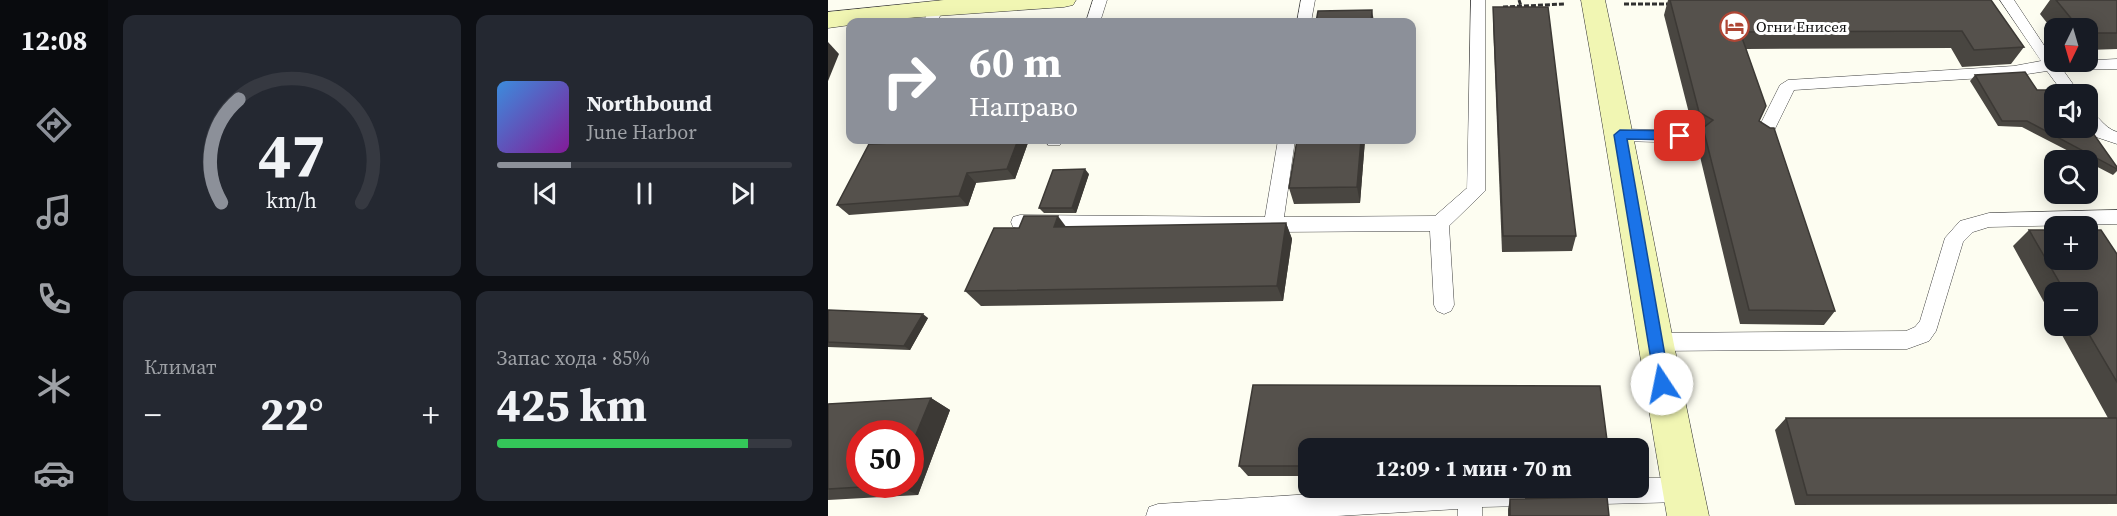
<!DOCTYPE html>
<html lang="ru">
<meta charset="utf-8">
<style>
:root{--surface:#171b24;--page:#242831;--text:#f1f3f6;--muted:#9ea1a6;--line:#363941;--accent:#8c9099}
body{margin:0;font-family:"Source Serif 4",serif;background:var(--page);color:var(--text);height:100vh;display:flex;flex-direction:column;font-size:22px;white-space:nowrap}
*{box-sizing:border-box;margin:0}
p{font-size:20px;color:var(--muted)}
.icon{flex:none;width:33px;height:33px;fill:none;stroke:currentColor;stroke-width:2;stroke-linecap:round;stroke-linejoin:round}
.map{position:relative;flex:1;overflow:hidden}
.panel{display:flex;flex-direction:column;gap:15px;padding:15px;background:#0d0f14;width:720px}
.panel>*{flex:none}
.guide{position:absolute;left:18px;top:18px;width:570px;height:126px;border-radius:12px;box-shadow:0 3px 15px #0003;background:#8c9099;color:#fff;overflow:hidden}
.needle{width:39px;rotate:185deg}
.buttons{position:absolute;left:1216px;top:18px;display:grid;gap:12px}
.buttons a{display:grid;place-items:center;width:54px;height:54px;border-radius:12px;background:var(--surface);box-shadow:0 3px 15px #0003;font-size:30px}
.speed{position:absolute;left:18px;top:420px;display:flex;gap:12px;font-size:30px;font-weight:700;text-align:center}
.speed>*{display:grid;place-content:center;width:78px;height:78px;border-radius:50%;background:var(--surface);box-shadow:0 3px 15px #0003;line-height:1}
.speed .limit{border:9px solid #d22;background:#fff;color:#111}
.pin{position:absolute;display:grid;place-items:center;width:51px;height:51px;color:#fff;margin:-26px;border-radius:12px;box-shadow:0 3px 9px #0006}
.me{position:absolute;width:66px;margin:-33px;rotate:349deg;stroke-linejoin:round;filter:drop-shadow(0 0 4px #0008)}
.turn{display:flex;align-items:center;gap:21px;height:126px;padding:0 24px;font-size:27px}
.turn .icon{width:78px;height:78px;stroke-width:2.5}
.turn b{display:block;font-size:42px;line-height:51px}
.big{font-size:45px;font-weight:700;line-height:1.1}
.panel .widget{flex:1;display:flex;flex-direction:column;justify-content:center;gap:9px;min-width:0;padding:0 21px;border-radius:12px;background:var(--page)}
.panel .dial{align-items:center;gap:0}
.dial svg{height:156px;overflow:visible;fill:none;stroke:var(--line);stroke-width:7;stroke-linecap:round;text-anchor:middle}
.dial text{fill:var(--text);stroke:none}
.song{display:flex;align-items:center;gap:18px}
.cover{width:72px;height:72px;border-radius:9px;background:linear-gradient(135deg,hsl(210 70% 55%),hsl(290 70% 35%))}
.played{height:6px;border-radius:3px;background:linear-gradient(90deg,var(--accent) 25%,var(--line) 25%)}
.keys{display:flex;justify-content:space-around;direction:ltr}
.heat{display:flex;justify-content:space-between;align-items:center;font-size:33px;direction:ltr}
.charge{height:9px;border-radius:4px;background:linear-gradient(90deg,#34c759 85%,var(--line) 0)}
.panel .tiles{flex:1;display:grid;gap:15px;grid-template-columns:repeat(2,1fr)}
.trip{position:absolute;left:470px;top:438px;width:351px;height:60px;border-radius:12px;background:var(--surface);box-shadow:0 3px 15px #0003;font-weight:700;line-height:60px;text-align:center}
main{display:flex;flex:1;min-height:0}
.tab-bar{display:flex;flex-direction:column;width:108px;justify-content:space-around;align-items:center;background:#090b0e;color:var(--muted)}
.tab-bar .icon{width:42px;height:42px}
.tab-bar .on{color:var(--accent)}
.tab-bar b{font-size:27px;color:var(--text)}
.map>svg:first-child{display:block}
</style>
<main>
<nav class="tab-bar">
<b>12:08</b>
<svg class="icon on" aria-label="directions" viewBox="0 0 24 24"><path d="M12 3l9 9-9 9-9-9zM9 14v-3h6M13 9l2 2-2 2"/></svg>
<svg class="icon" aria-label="music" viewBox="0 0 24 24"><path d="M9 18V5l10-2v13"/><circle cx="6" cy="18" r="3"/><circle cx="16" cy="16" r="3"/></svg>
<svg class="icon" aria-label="phone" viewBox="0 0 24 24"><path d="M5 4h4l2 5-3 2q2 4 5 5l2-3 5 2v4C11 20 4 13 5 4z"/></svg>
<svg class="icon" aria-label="climate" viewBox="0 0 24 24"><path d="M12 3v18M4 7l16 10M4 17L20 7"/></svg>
<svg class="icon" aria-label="car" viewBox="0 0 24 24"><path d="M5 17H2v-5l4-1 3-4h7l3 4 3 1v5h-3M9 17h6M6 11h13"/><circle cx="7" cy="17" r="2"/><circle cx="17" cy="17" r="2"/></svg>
</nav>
<section class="panel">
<div class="tiles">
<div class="widget dial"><svg viewBox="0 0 100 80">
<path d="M14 69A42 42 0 1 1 86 69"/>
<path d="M14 69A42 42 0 0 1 23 16" stroke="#8c9099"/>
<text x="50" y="56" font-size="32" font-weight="700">47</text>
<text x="50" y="72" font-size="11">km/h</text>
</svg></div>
<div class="widget">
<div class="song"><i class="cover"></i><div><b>Northbound</b><p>June Harbor</p></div></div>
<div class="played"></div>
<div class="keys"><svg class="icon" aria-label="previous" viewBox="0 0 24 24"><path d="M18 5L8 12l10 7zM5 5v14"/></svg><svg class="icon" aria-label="pause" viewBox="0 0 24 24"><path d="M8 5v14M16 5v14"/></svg><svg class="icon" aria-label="next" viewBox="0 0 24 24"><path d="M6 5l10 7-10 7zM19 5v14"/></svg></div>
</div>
<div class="widget"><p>Климат</p>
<div class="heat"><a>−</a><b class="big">22°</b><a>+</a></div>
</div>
<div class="widget"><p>Запас хода · 85%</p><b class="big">425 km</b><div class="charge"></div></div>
</div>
</section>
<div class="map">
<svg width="1289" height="516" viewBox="0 0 1289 516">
<rect width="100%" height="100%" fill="#fdfdf1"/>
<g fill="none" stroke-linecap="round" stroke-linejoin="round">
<defs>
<g id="service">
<path d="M265,0H279L272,22H258Z"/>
<path d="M473,0H487L483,22H469Z"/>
<path d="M643,0H657V191L621,226L626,305L623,311L616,314L609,311L606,305L602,231L445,232L192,229L185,227L183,222L185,217L192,215L437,217L450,140H467L456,217L607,216L639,188Z"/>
<path d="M1172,0H1186L1227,62L1289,59V69L1235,70L1252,94H1236L1219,71L1186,76L966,90L941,141L935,143L926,137L952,85L960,80L1186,66L1213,61Z"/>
<path d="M109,4L116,8L109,22H95L104,5Z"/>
<path d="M1260,111C1272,115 1274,127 1289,132V144L1265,136L1259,128Z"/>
<path d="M792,129L867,131L876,137L867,143L792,141L783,135Z"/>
<path d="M218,140H236L232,145H220Z"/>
<path d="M1289,210V224L1161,227L1145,232L1135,242L1108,331L1101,341L1079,349L826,351L819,349L815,342L819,335L826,333L1078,331L1087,327L1092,321L1117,238L1132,221L1161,213Z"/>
<path d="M810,478H855L863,482L867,490L863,498L855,502L654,507V516H630V509L509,516H318L321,507L330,504L575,488H810Z"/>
</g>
<g id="secondary">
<path d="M116,0H248L245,5L236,7L22,22V25L0,28V12Z"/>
<path d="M753,0H777C814,172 844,344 881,516H839C809,344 784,172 753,0Z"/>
</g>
</defs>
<use href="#service" stroke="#414141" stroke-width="1"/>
<use href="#secondary" stroke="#303030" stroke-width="1"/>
<g stroke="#303030" stroke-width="3" stroke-dasharray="5 2" stroke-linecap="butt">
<path d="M691,0L693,6"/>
<path d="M796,4H843"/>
<path d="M675,7L736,4"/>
</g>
<use href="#service" fill="#fff" fill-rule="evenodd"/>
<use href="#secondary" fill="#f1f6b3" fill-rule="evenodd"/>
</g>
<g fill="#494641">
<path d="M840,0H1163L1196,47L1183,64L1134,67L1123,48L918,49L931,121L1007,311L996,325L912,324L869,144L873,133L865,129L836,15Z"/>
<path d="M1222,0H1289V49L1260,50V28H1227V33L1212,14Z"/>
<path d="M665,7L748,236L744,251L674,252L665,24Z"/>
<path d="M1147,75L1209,90L1289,167V171L1285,175L1260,162V160H1258L1194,127L1170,126L1142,81Z"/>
<path d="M201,140L187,179L148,183L140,206L21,215L9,205Z"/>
<path d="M537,140L532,203L466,204L461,188Z"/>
<path d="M261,174L248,213H216L211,208Z"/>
<path d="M458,223L464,239L455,301L153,306L137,291L191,228Z"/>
<path d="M1201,230L1289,254V504L967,505L947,430L958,418H1280L1229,326H1260V292H1227V322L1185,246Z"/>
<path d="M0,310L100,318L82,350L0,347Z"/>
<path d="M103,398L122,410L90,495L0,500V404Z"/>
<path d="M480,448V476H420L411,466Z"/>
<path d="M682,499L781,516H680V509Z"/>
</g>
<g fill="#3c3935">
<path d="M544,10L546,22H543Z"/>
<path d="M0,42L11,54L0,81Z"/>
<path d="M190,140H201L187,179L179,169Z"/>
<path d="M533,140H537L532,203L529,187Z"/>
<path d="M257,169L261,174L248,213L244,208Z"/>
<path d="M139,173L148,183L140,206L131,196Z"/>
<path d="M230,216L242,232L226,227Z"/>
<path d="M458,223L464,239L455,301L449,286Z"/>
<path d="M95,314L100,318L82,350L76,346Z"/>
<path d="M103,398L122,410L90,495L68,485L82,484V449Z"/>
</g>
<g fill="#55514c" stroke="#3c3935" stroke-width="1.5">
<path d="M842,0H1163L1196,47L1146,50L1134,31L912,32L938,106L931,121L942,128H946L1007,311L921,310L875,128L885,120L871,112Z"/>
<path d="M1228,0H1289V33H1260V28H1251Z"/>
<path d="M665,7H720L748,236H675Z"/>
<path d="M544,10L543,22H488L490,11Z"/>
<path d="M232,21L231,22H205Z"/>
<path d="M1197,72L1209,90H1234L1237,94H1227V128H1260V126L1289,167V169L1199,121H1174L1147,75Z"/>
<path d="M65,140H190L179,169L139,173L131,196L9,205L41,144L64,143Z"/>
<path d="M469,140H533L529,187L461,188Z"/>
<path d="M257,169L244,208H211L225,170Z"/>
<path d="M196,216H230L226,227L458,223L449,286L137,291L166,228H191Z"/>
<path d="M1201,230H1227V260H1260V230H1273L1289,254V382L1256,326H1260V292H1237Z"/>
<path d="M0,310L95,314L76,346L0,342Z"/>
<path d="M425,385L772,386L780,448H480V466H411Z"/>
<path d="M103,398L82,449V434H32V484L68,485L0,489V404Z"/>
<path d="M958,418H1289V495H979Z"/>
<path d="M779,497L781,516H682V499Z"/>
</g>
<path fill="#1a73e8" stroke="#114b97" stroke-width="1.5" d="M792,130L852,131L858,136L852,140L799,139L842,384L840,389L834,391L829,389L827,384L786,135Z"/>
<defs>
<symbol id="hotel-ring" viewBox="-11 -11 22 22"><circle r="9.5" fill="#fff" stroke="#af4635" stroke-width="1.5"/><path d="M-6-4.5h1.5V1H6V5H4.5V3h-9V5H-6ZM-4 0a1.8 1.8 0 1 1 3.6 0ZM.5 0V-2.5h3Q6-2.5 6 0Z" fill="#af4635"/></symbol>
</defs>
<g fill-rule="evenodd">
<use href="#hotel-ring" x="890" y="10" width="33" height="33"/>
</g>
<g text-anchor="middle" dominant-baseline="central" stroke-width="6" stroke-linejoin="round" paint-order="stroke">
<g font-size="15" fill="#0e0e0e" stroke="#fff" text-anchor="start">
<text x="928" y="26">Огни Енисея</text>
</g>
</g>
</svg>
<div class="buttons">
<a><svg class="needle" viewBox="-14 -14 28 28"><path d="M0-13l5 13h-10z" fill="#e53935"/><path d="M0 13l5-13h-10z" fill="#9ea1a6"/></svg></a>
<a><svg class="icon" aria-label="sound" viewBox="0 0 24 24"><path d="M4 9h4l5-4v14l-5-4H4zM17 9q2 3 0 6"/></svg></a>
<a><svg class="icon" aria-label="search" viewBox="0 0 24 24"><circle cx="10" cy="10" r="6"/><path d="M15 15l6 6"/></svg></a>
<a>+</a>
<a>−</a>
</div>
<div class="speed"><div class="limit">50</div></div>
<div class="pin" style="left:852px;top:136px;background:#d93025"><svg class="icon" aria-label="arrive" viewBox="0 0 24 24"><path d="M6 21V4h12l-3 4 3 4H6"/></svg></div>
<svg class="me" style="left:834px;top:384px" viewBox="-20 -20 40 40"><circle r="19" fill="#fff"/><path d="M0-13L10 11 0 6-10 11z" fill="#1a73e8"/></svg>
<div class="trip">12:09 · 1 мин · 70 m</div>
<div class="guide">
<div class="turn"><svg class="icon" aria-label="right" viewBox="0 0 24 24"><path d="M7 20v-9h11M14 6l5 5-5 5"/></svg><div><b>60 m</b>Направо</div></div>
</div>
</div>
</main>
